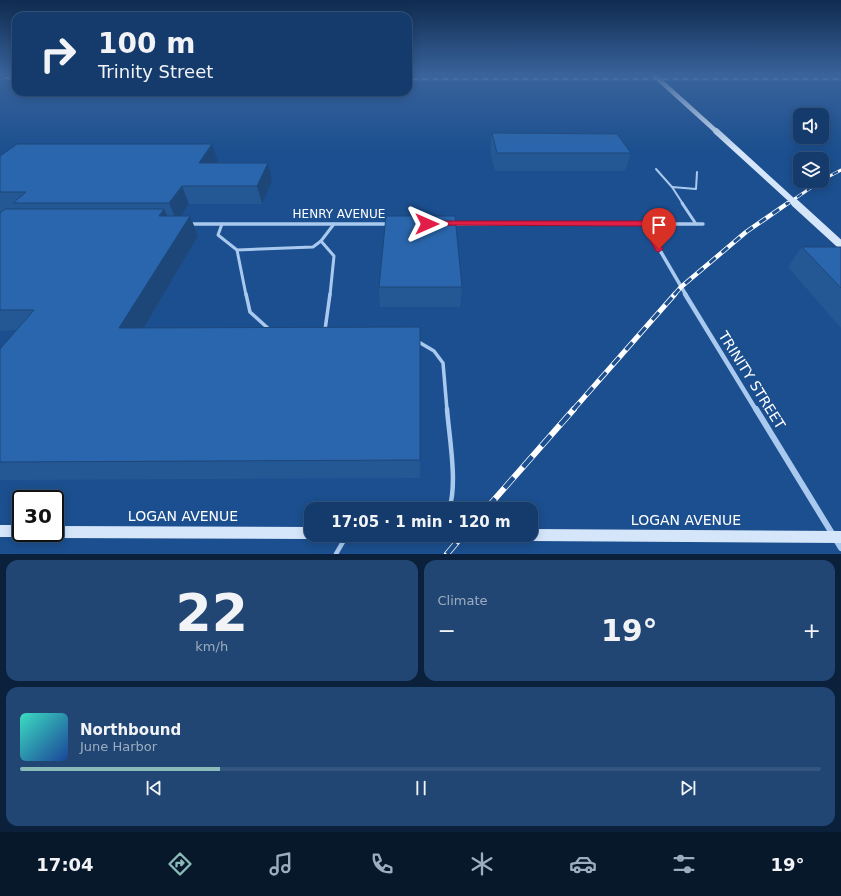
<!DOCTYPE html>
<meta charset="utf-8">
<style>
:root{--surface:#143b6b;--page:#214673;--text:#f1f3f6;--muted:#9dadc1;--line:#33557e;--accent:#8bbbb9}
body{margin:0;font-family:"DejaVu Sans",sans-serif;background:var(--page);color:var(--text);height:100vh;display:flex;flex-direction:column;font-size:15px;white-space:nowrap}
*{box-sizing:border-box;margin:0}
p{font-size:13px;color:var(--muted)}
.icon{flex:none;width:22px;height:22px;fill:none;stroke:currentColor;stroke-width:2;stroke-linecap:round;stroke-linejoin:round}
.map{position:relative;height:554px;overflow:hidden}
.side{display:flex;flex-direction:column;gap:6px;padding:6px;background:#0b203b;flex:1}
.side>*{flex:none}
.guide{position:absolute;left:12px;top:12px;width:400px;height:84px;border-radius:12px;box-shadow:0 2px 10px #0003,0 0 0 1px var(--line);background:#143b6b;color:var(--text);overflow:hidden}
.buttons{position:absolute;left:793px;top:108px;display:grid;gap:8px}
.buttons a{display:grid;place-items:center;width:36px;height:36px;border-radius:8px;background:var(--surface);box-shadow:0 2px 10px #0003,0 0 0 1px var(--line);font-size:20px}
.speed{position:absolute;left:12px;top:490px;display:flex;gap:8px;font-size:20px;font-weight:700;text-align:center}
.speed>*{display:grid;place-content:center;width:52px;height:52px;border-radius:50%;background:var(--surface);box-shadow:0 2px 10px #0003,0 0 0 1px var(--line);line-height:1}
.speed .limit{border:2px solid #111;border-radius:6px;background:#fff;color:#111}
.pin{position:absolute;display:grid;place-items:center;width:34px;height:34px;color:#fff;margin:-41px -17px;border-radius:50% 50% 50% 0;rotate:-45deg;box-shadow:0 0 4px #0007}
.pin .icon{rotate:45deg}
.me{position:absolute;width:44px;margin:-22px;rotate:90deg;stroke-linejoin:round;filter:drop-shadow(0 0 3px #0008)}
.turn{display:flex;align-items:center;gap:14px;height:84px;padding:0 20px;font-size:18px}
.turn .icon{width:52px;height:52px;stroke-width:2.5}
.turn b{display:block;font-size:28px;line-height:34px}
.big{font-size:30px;font-weight:700;line-height:1.1}
.side .widget{flex:1;display:flex;flex-direction:column;justify-content:center;gap:6px;min-width:0;padding:0 14px;border-radius:12px;background:var(--page)}
.side .dial{align-items:center;gap:0}
.dial b{font-size:52px;line-height:1}
.song{display:flex;align-items:center;gap:12px}
.cover{width:48px;height:48px;border-radius:6px;background:linear-gradient(135deg,hsl(170 70% 55%),hsl(220 70% 35%))}
.played{height:4px;border-radius:2px;background:linear-gradient(90deg,var(--accent) 25%,var(--line) 25%)}
.keys{display:flex;justify-content:space-around;direction:ltr}
.heat{display:flex;justify-content:space-between;align-items:center;font-size:22px;direction:ltr}
.side .tiles{flex:1;display:grid;gap:6px;grid-template-columns:1fr 1fr}
.widget:last-child{grid-column:span 2}
.trip{position:absolute;left:304px;top:502px;width:234px;height:40px;border-radius:12px;background:var(--surface);box-shadow:0 2px 10px #0003,0 0 0 1px var(--line);font-weight:700;line-height:40px;text-align:center}
.menu{display:flex;height:64px;justify-content:space-around;align-items:center;background:#08182b;color:var(--muted)}
.menu .icon{width:28px;height:28px}
.menu .selected{color:var(--accent)}
.menu b{font-size:18px;color:var(--text)}
.map>svg:first-child{display:block}
</style>
<div class="map">
<svg width="841" height="554" viewBox="0 0 841 554">
<rect width="100%" height="100%" fill="#1b4f8f"/>
<g fill="none" stroke-linecap="round" stroke-linejoin="round">
<g stroke="#a9c9ee" stroke-width="2">
<path d="M656,169L672,187"/>
<path d="M683,204L672,187L696,189L697,172"/>
</g>
<g stroke="#a9c9ee" stroke-width="3">
<path d="M682,203L696,224"/>
<path d="M222,224L218,235L237,250L246,295"/>
<path d="M321,241L334,256L330,295"/>
<path d="M237,250L313,247L321,241L334,224"/>
</g>
<g stroke="#a9c9ee" stroke-width="3.5">
<path d="M246,294L250,312L270,330"/>
<path d="M325,330L330,294"/>
<path d="M417,341L434,351L443,363L447,410"/>
</g>
<g stroke="#a9c9ee" stroke-width="4.5">
<path d="M447,409C449,436 458,484 449,509"/>
<path d="M336,554L347,535"/>
</g>
<g stroke="#a9c9ee" stroke-width="3.5">
<path d="M644,223L686,295"/>
<path d="M188,224H390"/>
<path d="M452,224H703"/>
</g>
<path stroke="#a9c9ee" stroke-width="4.5" d="M685,294L756,410"/>
<path stroke="#a9c9ee" stroke-width="6" d="M756,409L841,548"/>
<g fill="#d6e6fa" fill-rule="evenodd">
<path d="M0,525H21V533H27L26,536L21,537H0Z"/>
<path d="M55,526L311,527V535H317L316,538L311,539L55,538L50,537L49,533H55Z"/>
<path d="M531,529L841,531V543L531,541L526,540L525,535H531Z"/>
</g>
<defs>
<g id="rail-far4">
<path d="M0,78H16"/>
<path d="M408,79H841"/>
</g>
<g id="rail-far3">
<path d="M822,180L841,170"/>
<path d="M787,204L821,181"/>
</g>
<path id="rail-far2" d="M674,295L681,287L746,232L788,203"/>
<path id="rail-far1" d="M573,410L675,294"/>
<g id="rail">
<path d="M486,509L574,409"/>
<path d="M447,554L463,535"/>
</g>
</defs>
<use href="#rail-far4" stroke="#fff" stroke-width="2.5"/>
<use href="#rail-far3" stroke="#fff" stroke-width="3"/>
<use href="#rail-far2" stroke="#fff" stroke-width="4.5"/>
<use href="#rail-far1" stroke="#fff" stroke-width="5"/>
<use href="#rail" stroke="#fff" stroke-width="6"/>
<use href="#rail-far4" stroke="#1b4f8f" stroke-width="1.5" stroke-dasharray="5" stroke-linecap="butt"/>
<use href="#rail-far3" stroke="#1b4f8f" stroke-width="2" stroke-dasharray="6" stroke-linecap="butt"/>
<use href="#rail-far2" stroke="#1b4f8f" stroke-width="3" stroke-dasharray="8" stroke-linecap="butt"/>
<use href="#rail-far1" stroke="#1b4f8f" stroke-width="3.5" stroke-dasharray="10" stroke-linecap="butt"/>
<use href="#rail" stroke="#1b4f8f" stroke-width="4.5" stroke-dasharray="14" stroke-linecap="butt"/>
<path stroke="#d6e6fa" stroke-width="4.5" d="M654,75L717,132"/>
<path stroke="#d6e6fa" stroke-width="6" d="M716,131L796,204"/>
<path stroke="#d6e6fa" stroke-width="8" d="M795,203L841,245"/>
</g>
<g fill="#245895">
<path d="M492,133L631,153L625,171H495L490,151Z"/>
<path d="M0,156L218,162L217,163L272,181L262,204H189L181,216H190L198,236L144,328L420,327V478L0,480V349L16,330L0,331V213L3,211H0Z"/>
<path d="M802,247H841V328L788,267Z"/>
<path d="M379,287H462L460,307H380Z"/>
</g>
<g fill="#1d4779">
<path d="M212,144L218,162L205,181L199,163Z"/>
<path d="M268,163L272,181L262,204L257,186Z"/>
<path d="M182,186L189,204L177,222L169,203Z"/>
<path d="M164,209L173,228L159,216Z"/>
<path d="M190,216L198,236L132,348L119,328Z"/>
</g>
<g fill="#2a66ad" stroke="#1d4779">
<path d="M492,133L617,134L631,153H497Z"/>
<path d="M17,144H212L199,163H268L257,186H182L169,203H13L26,192H0V156Z"/>
<path d="M5,209H164L159,216H190L119,328L420,327V460L0,462V349L34,310H0V213Z"/>
<path d="M386,216H455L462,287H379Z"/>
<path d="M802,247H841V288Z"/>
</g>
<linearGradient id="sky" x2="0" y2="1"><stop stop-color="#0f2b4f"/><stop offset="0.49" stop-color="#39639b"/><stop offset="1" stop-color="#39639b" stop-opacity="0"/></linearGradient>
<rect width="841" height="152" fill="url(#sky)"/>
<path fill="#e11d48" stroke="#92132f" d="M427,221H644L648,223L663,249L659,252L656,251L642,226L424,225L423,224Z"/>
<g text-anchor="middle" dominant-baseline="central" stroke-width="4" stroke-linejoin="round" paint-order="stroke">
<g font-size="12" fill="#fff" stroke="#1b4f8f">
<text x="339" y="214">HENRY AVENUE</text>
</g>
<g font-size="14" fill="#fff" stroke="#1b4f8f">
<text transform="translate(752 380) rotate(58)">TRINITY STREET</text>
<text x="183" y="516">LOGAN AVENUE</text>
<text x="686" y="520">LOGAN AVENUE</text>
</g>
</g>
</svg>
<div class="buttons">
<a><svg class="icon" aria-label="sound" viewBox="0 0 24 24"><path d="M4 9h4l5-4v14l-5-4H4zM17 9q2 3 0 6"/></svg></a>
<a><svg class="icon" aria-label="layers" viewBox="0 0 24 24"><path d="M12 4l9 5-9 5-9-5zM3 14l9 5 9-5"/></svg></a>
</div>
<div class="speed"><div class="limit">30</div></div>
<div class="pin" style="left:659px;top:249px;background:#d93025"><svg class="icon" aria-label="arrive" viewBox="0 0 24 24"><path d="M6 21V4h12l-3 4 3 4H6"/></svg></div>
<svg class="me" style="left:427px;top:224px" viewBox="-20 -20 40 40"><path d="M0-17L14 15 0 8-14 15z" fill="#e11d48" stroke="#fff" stroke-width="4"/></svg>
<div class="trip">17:05 · 1 min · 120 m</div>
<div class="guide">
<div class="turn"><svg class="icon" aria-label="right" viewBox="0 0 24 24"><path d="M7 20v-9h11M14 6l5 5-5 5"/></svg><div><b>100 m</b>Trinity Street</div></div>
</div>
</div>
<section class="side">
<div class="tiles">
<div class="widget dial"><b>22</b><p>km/h</p></div>
<div class="widget"><p>Climate</p>
<div class="heat"><a>−</a><b class="big">19°</b><a>+</a></div>
</div>
<div class="widget">
<div class="song"><i class="cover"></i><div><b>Northbound</b><p>June Harbor</p></div></div>
<div class="played"></div>
<div class="keys"><svg class="icon" aria-label="previous" viewBox="0 0 24 24"><path d="M18 5L8 12l10 7zM5 5v14"/></svg><svg class="icon" aria-label="pause" viewBox="0 0 24 24"><path d="M8 5v14M16 5v14"/></svg><svg class="icon" aria-label="next" viewBox="0 0 24 24"><path d="M6 5l10 7-10 7zM19 5v14"/></svg></div>
</div>
</div>
</section>
<nav class="menu">
<b>17:04</b>
<svg class="icon selected" aria-label="directions" viewBox="0 0 24 24"><path d="M12 3l9 9-9 9-9-9zM9 14v-3h6M13 9l2 2-2 2"/></svg>
<svg class="icon" aria-label="music" viewBox="0 0 24 24"><path d="M9 18V5l10-2v13"/><circle cx="6" cy="18" r="3"/><circle cx="16" cy="16" r="3"/></svg>
<svg class="icon" aria-label="phone" viewBox="0 0 24 24"><path d="M5 4h4l2 5-3 2q2 4 5 5l2-3 5 2v4C11 20 4 13 5 4z"/></svg>
<svg class="icon" aria-label="climate" viewBox="0 0 24 24"><path d="M12 3v18M4 7l16 10M4 17L20 7"/></svg>
<svg class="icon" aria-label="car" viewBox="0 0 24 24"><path d="M5 17H2v-5l4-1 3-4h7l3 4 3 1v5h-3M9 17h6M6 11h13"/><circle cx="7" cy="17" r="2"/><circle cx="17" cy="17" r="2"/></svg>
<svg class="icon" aria-label="filters" viewBox="0 0 24 24"><path d="M4 7h16M4 17h16"/><circle cx="9" cy="7" r="2"/><circle cx="15" cy="17" r="2"/></svg>
<b>19°</b>
</nav>
